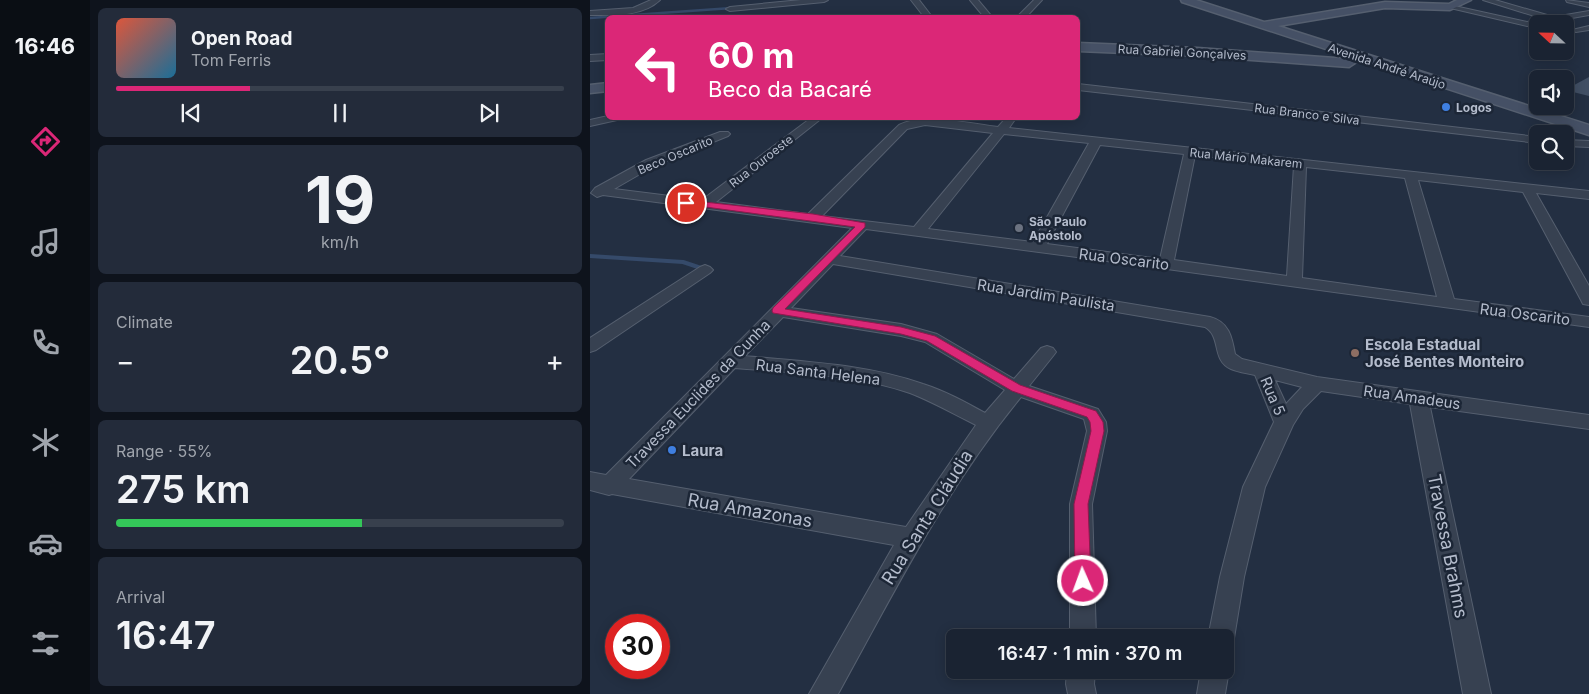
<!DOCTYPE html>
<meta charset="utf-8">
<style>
:root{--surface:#1a2332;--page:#232b3a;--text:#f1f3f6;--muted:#9fa4ac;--line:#38404d;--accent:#db2777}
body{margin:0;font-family:Inter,sans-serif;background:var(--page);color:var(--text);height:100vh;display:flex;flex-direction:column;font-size:19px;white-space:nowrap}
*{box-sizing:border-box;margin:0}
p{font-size:16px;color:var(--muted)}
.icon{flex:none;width:28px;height:28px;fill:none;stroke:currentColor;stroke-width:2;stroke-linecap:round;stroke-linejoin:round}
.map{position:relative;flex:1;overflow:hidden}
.drawer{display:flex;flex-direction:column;gap:8px;padding:8px;background:#0e131c;width:500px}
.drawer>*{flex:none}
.hud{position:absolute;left:15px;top:15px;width:475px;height:105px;border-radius:8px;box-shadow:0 2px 12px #0003,0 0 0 1px var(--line);background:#db2777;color:#fff;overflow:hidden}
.needle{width:32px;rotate:292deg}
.fabs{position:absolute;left:939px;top:15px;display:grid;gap:10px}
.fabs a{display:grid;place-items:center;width:45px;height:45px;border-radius:8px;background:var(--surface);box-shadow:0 2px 12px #0003,0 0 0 1px var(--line);font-size:25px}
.speed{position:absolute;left:15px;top:614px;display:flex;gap:10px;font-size:25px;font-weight:700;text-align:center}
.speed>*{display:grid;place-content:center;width:65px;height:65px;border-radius:50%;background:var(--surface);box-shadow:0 2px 12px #0003,0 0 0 1px var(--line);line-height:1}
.speed .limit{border:8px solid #d22;background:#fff;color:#111}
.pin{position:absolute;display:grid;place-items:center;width:42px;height:42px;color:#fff;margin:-21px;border:2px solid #fff;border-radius:50%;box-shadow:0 1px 5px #0007}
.me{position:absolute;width:55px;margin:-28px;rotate:358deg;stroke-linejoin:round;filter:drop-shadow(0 0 4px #0008)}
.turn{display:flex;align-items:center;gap:18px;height:105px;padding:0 20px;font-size:22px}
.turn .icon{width:65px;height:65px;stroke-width:2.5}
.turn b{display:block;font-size:35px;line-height:42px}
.big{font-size:38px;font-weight:600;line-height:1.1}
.drawer .card{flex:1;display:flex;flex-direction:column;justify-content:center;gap:8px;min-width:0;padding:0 18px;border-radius:8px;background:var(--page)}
.drawer .dial{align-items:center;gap:0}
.dial b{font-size:65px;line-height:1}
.song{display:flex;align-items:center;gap:15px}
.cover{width:60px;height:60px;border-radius:8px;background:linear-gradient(135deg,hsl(10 70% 55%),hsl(200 70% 35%))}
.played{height:5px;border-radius:2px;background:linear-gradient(90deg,var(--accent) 30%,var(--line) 30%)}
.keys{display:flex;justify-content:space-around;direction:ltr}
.heat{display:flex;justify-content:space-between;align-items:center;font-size:28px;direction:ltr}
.charge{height:8px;border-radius:4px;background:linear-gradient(90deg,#34c759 55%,var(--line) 0)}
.trip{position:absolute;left:356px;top:629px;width:288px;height:50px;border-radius:8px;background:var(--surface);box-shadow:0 2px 12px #0003,0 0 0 1px var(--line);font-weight:600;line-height:50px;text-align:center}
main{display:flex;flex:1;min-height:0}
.menu{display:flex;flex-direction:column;width:90px;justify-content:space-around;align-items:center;background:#0a0e14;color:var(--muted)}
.menu .icon{width:35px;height:35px}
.menu .selected{color:var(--accent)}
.menu b{font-size:22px;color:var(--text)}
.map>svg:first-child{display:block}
</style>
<main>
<nav class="menu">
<b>16:46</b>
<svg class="icon selected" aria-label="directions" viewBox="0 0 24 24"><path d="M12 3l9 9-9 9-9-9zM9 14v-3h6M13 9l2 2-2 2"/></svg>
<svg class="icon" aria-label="music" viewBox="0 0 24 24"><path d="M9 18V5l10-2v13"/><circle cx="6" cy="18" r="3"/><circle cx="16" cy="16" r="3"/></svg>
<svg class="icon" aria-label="phone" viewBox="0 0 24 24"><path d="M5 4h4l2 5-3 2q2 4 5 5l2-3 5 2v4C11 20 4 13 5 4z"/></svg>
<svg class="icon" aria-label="climate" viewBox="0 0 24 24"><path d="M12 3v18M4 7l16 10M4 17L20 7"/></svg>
<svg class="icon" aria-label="car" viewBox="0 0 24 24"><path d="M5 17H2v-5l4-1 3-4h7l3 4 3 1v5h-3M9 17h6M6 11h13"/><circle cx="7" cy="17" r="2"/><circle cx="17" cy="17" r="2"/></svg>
<svg class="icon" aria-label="filters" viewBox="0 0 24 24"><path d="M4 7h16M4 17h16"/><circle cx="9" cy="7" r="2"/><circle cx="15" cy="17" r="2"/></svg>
</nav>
<section class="drawer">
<div class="card">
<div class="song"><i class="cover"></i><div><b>Open Road</b><p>Tom Ferris</p></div></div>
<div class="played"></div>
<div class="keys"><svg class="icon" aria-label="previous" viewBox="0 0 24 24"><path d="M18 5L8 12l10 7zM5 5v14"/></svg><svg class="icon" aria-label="pause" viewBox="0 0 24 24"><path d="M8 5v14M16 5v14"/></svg><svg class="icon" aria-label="next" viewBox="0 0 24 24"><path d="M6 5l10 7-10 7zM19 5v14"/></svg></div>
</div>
<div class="card dial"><b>19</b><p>km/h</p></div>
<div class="card"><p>Climate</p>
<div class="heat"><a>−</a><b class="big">20.5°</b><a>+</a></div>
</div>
<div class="card"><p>Range · 55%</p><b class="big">275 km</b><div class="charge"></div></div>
<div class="card"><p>Arrival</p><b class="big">16:47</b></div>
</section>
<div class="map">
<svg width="999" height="694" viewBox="0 0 999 694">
<rect width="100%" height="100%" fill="#232f42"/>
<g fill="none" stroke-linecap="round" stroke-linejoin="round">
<path stroke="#354a6a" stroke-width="2.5" d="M0,18L142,8"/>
<path stroke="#354a6a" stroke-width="4" d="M0,256L93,262L111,268"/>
</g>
<path fill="#414f64" d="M999,77V96L975,90Z"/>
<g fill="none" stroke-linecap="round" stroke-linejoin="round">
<defs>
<g id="street">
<path d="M61,0H70C52,17 23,15 0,15V11L43,8Z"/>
<path d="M211,0H238L234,2L140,11L136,9L140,7Z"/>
<path d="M321,0H329L343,18H335Z"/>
<path d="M380,0H388L403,18H395Z"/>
<path d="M444,0H452L435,18H426Z"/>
<path d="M893,0H905L964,17L999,11V15L937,26L856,7L860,5L937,22L954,19Z"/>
<path d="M976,0L999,3V7L977,2Z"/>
<path d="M999,26V30L986,32L982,30Z"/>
<path d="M18,54V60L0,61V55Z"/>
<path d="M488,84L948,137V143L488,90Z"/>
<path d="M18,116L28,118L27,120L0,126V120Z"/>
<path d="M221,118H232L126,202L218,214L309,125C334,112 380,124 408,127L416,118H426L419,128L999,191V199L946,193L999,286V305L993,304L991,300L933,192L828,180L864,299L999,317V327L577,269L276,229L250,256L620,317C639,322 642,337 645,354L652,359L727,377L999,415V429L840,407L901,694H873L820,404L731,391L713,409L703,425L675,487L654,577L644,638L640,647L635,649V638H618L630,577L653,487L684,422L665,375C657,373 648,372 641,369C621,360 632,337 615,327L243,264L201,308L311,324L347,334L424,379L451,348L457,346L463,348L466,352L463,356L439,386L508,409L516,422L517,431L502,504L506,638H480V504L497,431L494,419L431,397C357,487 304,592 248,694H219L304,545L22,494L19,495L0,490V472L16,475L262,228L13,195L7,197L1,193L5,188L56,160L130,132H138L140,134L138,136L64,166L24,189L112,200ZM335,125L403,133L324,227L232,216L317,129ZM414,134L499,143L443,242L338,229ZM510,145L594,154L570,259L457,244ZM605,155L704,166L697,276L584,260ZM716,167L815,178L847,297L712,278ZM193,317L311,336L335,342L415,390L395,413C375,402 355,391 333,384C276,364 215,362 155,356ZM145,368C202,373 265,374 320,393C343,402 364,414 386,425L316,527L39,479ZM685,380L712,387L696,404Z"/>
<path d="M975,140L999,141V147L975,146Z"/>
<path d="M115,265L120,267L123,270L120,273L6,350L0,352V338L110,267Z"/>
<path d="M635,661L639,670L635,694H607L611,670H635Z"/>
<path d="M477,670H505L504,684L506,694H478L476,684Z"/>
</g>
<g id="secondary">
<path d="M591,0H606L674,22L795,2L859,4L867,0H881L860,10L795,8L688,26L999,125V135L592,2Z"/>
<path d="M488,43L607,48L759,59L765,63L759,67L607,56L488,51Z"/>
<path d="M18,83V91L0,93V85Z"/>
</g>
</defs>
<use href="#street" stroke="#555f6f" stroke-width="2"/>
<use href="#secondary" stroke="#555f6f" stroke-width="3"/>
<use href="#street" fill="#374151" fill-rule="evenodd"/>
<use href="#secondary" fill="#455065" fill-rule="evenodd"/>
</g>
<path fill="#db2777" stroke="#8e194d" d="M96,200L223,214L275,223V227L195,309L311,327L345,336L430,385L506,411L513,422L514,431L498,504L501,581L499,587L493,589L488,587L485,581L484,504L501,431L500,422L497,417L422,391L337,341L311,334L183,313L182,311L183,308L265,227L93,204V201Z"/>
<g fill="#3f7fe0" stroke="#1c2636" stroke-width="2">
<circle cx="856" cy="107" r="5"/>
<circle cx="82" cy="450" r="5"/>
</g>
<circle fill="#6b7280" stroke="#1c2636" stroke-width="2" cx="429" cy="228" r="5"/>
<circle fill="#8d6e63" stroke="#1c2636" stroke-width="2" cx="765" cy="353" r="5"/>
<g text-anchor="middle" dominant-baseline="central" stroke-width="5" stroke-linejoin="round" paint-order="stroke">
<g font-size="12" fill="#b4bccc" stroke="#1c2636">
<text transform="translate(592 52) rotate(3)">Rua Gabriel Gonçalves</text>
<text transform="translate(797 66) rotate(18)">Avenida André Araújo</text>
<text transform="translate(717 114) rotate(7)">Rua Branco e Silva</text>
<text transform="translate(85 155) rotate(-23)">Beco Oscarito</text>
<text transform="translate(656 158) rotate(6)">Rua Mário Makarem</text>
<text transform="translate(171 161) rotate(-38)">Rua Ouroeste</text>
</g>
<g font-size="12" font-weight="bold" fill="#b4bccc" stroke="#1c2636" text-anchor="start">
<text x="866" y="107">Logos</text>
<text x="439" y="221">São Paulo<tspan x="439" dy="14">Apóstolo</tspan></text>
</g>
<g font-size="15" fill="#b4bccc" stroke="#1c2636">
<text transform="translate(534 259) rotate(7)">Rua Oscarito</text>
<text transform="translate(456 295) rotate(9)">Rua Jardim Paulista</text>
<text transform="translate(935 314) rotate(7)">Rua Oscarito</text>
<text transform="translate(228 372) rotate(7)">Rua Santa Helena</text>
<text transform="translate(108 394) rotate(-46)">Travessa Euclides da Cunha</text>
<text transform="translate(683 396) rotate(67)">Rua 5</text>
<text transform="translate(822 397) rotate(8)">Rua Amadeus</text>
</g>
<g font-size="15" font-weight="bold" fill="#b4bccc" stroke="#1c2636" text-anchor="start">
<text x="775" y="344">Escola Estadual<tspan x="775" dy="17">José Bentes Monteiro</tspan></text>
<text x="92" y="450">Laura</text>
</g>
<g font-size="18" fill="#b4bccc" stroke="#1c2636">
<text transform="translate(160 510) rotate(10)">Rua Amazonas</text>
<text transform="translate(337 517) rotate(-58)">Rua Santa Cláudia</text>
<text transform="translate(858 546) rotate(79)">Travessa Brahms</text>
</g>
</g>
</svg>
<div class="fabs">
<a><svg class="needle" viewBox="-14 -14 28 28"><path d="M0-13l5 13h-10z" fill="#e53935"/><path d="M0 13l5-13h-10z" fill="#9fa4ac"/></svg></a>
<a><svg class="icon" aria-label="sound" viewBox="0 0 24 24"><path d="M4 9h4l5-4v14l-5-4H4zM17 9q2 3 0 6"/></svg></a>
<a><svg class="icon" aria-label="search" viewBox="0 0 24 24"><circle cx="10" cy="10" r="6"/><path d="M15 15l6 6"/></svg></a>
</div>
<div class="speed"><div class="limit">30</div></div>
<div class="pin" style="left:96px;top:203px;background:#d93025"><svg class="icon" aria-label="arrive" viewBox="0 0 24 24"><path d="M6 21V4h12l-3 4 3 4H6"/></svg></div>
<svg class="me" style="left:493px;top:581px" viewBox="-20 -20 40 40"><circle r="17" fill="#db2777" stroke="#fff" stroke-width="3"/><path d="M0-11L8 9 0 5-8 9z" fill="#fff"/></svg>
<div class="trip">16:47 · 1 min · 370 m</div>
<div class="hud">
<div class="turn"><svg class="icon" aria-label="left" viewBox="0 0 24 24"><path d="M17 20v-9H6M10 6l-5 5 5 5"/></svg><div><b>60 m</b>Beco da Bacaré</div></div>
</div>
</div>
</main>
